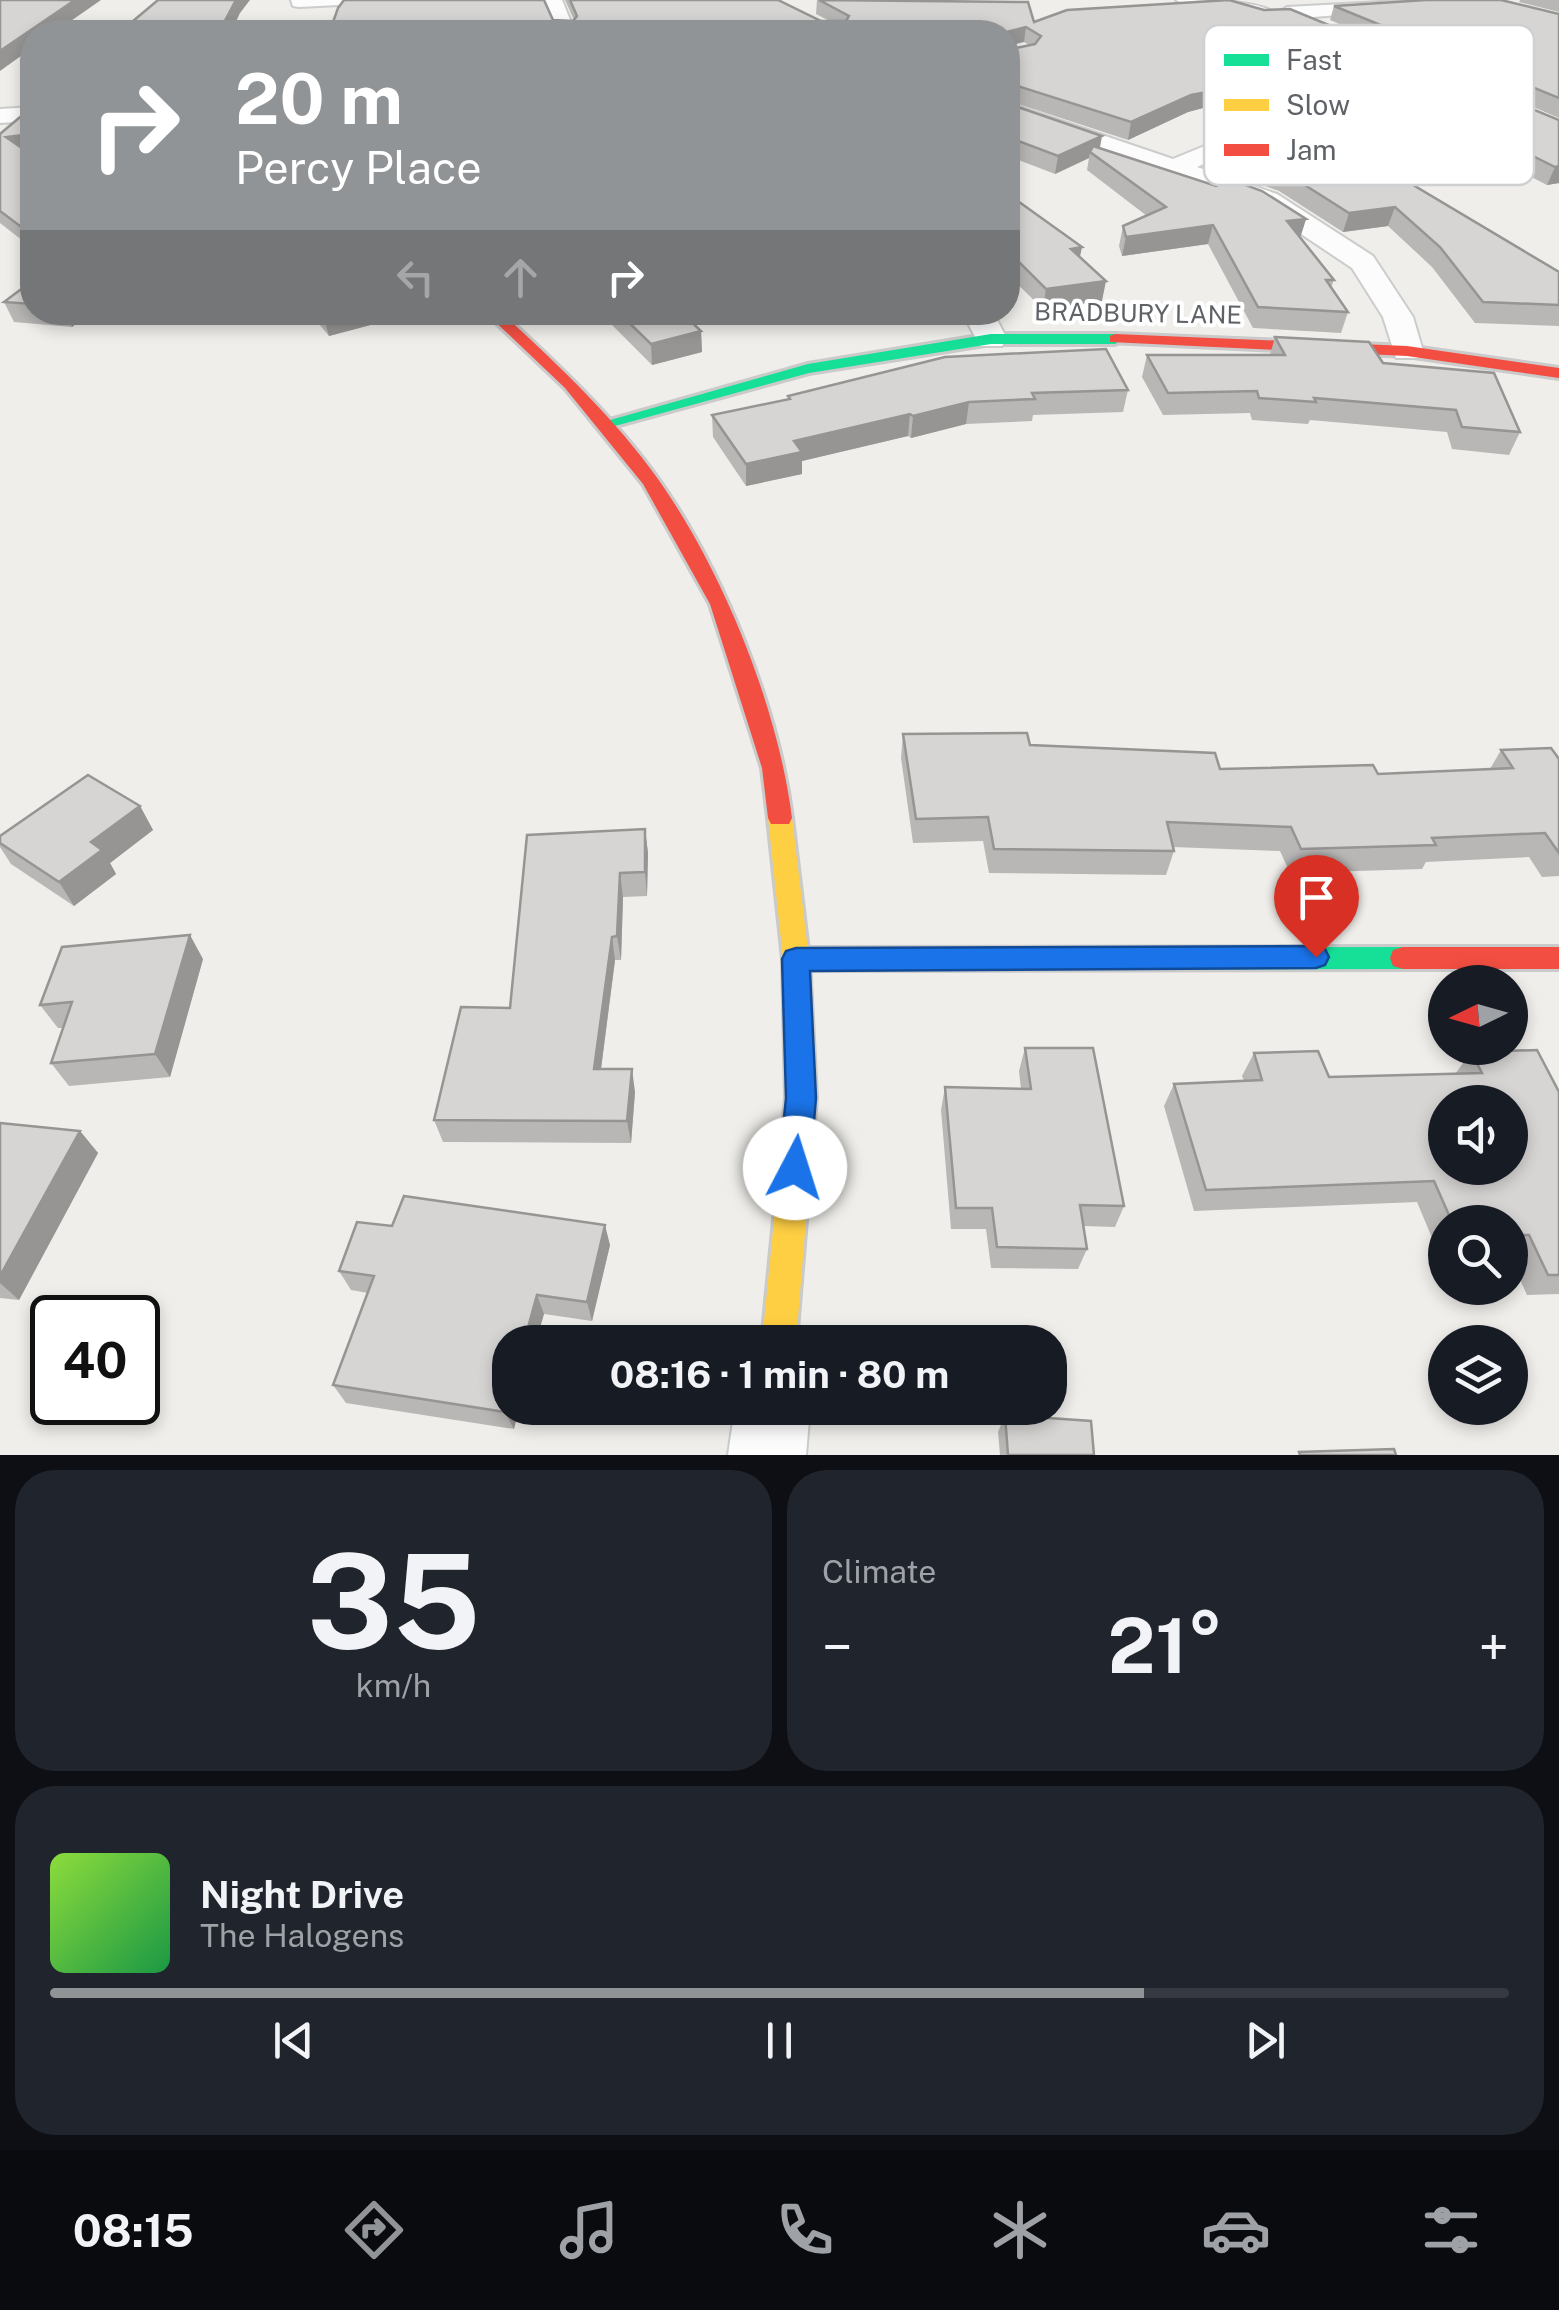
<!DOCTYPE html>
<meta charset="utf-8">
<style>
:root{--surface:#171b24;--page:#20242c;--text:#f1f3f6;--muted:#9ea1a6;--line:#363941;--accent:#919496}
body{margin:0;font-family:"Public Sans",sans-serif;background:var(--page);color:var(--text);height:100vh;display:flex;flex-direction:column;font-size:38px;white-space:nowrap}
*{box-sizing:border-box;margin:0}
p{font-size:32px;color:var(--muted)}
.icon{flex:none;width:55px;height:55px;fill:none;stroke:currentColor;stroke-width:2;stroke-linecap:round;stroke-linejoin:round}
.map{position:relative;height:1455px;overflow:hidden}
.panel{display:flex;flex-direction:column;gap:15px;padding:15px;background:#0d0f14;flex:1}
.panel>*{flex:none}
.hud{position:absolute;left:20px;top:20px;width:1000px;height:305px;border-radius:40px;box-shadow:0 5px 15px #0003;background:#919496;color:#fff;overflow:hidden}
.needle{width:65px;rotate:265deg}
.buttons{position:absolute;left:1428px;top:965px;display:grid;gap:20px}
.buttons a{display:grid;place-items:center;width:100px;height:100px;border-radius:50%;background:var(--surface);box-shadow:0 5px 15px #0003;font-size:50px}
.speed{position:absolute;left:30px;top:1295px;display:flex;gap:20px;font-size:50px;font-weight:700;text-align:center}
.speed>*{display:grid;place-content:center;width:130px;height:130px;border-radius:50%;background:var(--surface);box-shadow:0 5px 15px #0003;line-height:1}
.speed .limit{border:5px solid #111;border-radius:15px;background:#fff;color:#111}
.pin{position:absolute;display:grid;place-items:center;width:85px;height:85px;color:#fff;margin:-102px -42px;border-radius:50% 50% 50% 0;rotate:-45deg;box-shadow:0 0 10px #0007}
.pin .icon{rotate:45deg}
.me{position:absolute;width:110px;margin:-55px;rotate:5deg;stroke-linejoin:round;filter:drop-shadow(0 0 8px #0008)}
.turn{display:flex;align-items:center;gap:35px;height:210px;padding:0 50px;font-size:45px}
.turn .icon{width:130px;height:130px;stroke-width:2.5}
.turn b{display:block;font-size:70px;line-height:85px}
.lanes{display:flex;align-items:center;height:95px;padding:0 50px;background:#0003;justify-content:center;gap:50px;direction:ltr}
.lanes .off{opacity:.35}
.big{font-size:75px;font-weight:700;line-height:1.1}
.panel .tile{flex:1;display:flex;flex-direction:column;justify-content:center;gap:15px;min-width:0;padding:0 35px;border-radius:40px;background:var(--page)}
.panel .dial{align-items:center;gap:0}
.dial b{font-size:130px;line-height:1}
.song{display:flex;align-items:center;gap:30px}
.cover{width:120px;height:120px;border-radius:15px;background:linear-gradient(135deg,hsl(90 70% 55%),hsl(140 70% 35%))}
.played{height:10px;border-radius:5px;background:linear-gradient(90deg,var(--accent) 75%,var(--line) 75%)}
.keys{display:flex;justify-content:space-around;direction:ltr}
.heat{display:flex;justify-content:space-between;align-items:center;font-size:55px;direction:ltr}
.panel .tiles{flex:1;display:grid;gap:15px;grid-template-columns:1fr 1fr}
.tile:last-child{grid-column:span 2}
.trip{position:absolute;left:492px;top:1325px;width:575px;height:100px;border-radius:40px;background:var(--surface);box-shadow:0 5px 15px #0003;font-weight:700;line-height:100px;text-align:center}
.tab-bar{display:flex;height:160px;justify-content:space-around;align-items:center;background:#090b0e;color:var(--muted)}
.tab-bar .icon{width:70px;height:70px}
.tab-bar .on{color:var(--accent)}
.tab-bar b{font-size:45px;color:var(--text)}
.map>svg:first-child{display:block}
</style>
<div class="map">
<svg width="1559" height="1455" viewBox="0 0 1559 1455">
<rect width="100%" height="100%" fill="#efeeea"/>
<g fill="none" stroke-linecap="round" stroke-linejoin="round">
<defs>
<g id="street">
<path d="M291,0H348L339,5L299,7L293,6Z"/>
<path d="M544,0H562L575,32H557Z"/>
<path d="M1176,0C1203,0 1248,0 1270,10L1261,16L1185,5Z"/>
<path d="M1399,1L1405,2V10L1287,19L1278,13L1287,7Z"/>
<path d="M1008,103L1173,159L1248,128H1264L1268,133L1264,138L1197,167L1277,194L1373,256L1413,317L1423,351L1418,358H1396L1383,317L1352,268L1259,206L1008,117Z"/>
<path d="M32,107V121L0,123V109Z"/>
<path d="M962,312H993L1007,339L1002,346H980Z"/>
<path d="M735,1408H810L806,1455H728Z"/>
</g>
<g id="fast">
<path d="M991,334H1115L1123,339L1115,344H991L809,373L604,429L596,424L808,364Z"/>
<path d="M1403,947L1413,950L1416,958L1413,966L1403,969L796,970L786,967L783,959L786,951L796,948Z"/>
</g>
<path id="slow" d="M780,809L789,812L792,818L809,959L816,1098L796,1342H762L786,1098L783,959L768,818L771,812Z"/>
<g id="jam">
<path d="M485,312H501C557,364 614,417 658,479C723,571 778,707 792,818L789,824H771L768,818L762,768L710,604L643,484L565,388Z"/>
<path d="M1115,334L1407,346L1559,368V378L1407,356L1110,342V336Z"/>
<path d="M1403,947H1559V969H1403L1393,966L1390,958L1393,950Z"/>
</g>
</defs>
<use href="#street" stroke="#cbcccc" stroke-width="4"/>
<use href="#fast" stroke="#cacacb" stroke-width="6"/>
<use href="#slow" stroke="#cacacb" stroke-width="6"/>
<use href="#jam" stroke="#cacacb" stroke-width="6"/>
<use href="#street" fill="#fdfcfc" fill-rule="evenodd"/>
<use href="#fast" fill="#16e098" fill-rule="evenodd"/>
<use href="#slow" fill="#ffcf43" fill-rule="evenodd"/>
<use href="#jam" fill="#f24e42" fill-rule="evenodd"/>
</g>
<g fill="#b8b7b5">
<path d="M565,0H778L821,21H830L816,14L817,0H881L1034,22L1229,0L1559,120V183L1547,185L1465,143L1422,144L1391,172L1559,272V326L1475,323L1432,267L1388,226L1343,232L1279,191L1257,183L1262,165L1398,105L1203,108L1188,112L1128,140L1009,101V104L1100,149L1306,219L1300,238L1334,280L1331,288L1348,312L1341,333L1253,328L1208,244L1122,256L1119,246L1123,226L1147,216L1087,170L1089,158L1055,174L1008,156V46L1011,49L1029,45L1024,42L553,20H574Z"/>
<path d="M1520,0H1559V12L1519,2Z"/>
<path d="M1334,6L1559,14V118L1330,20Z"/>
<path d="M32,107V152L30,153L32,155V248L0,223V134Z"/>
<path d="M1008,194L1080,257L1102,301L1043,309L1008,275Z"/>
<path d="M32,281V312H91L72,327L14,322L4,302Z"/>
<path d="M309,312H376L378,323L329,336Z"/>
<path d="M599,312H681L701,331L702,352L652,365Z"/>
<path d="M826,312H889L838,324Z"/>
<path d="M1275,337L1383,363L1520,432L1509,455L1452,449L1447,432L1310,420L1308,424L1252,420L1250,413L1163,415L1142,377L1147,355H1270Z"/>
<path d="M1128,390L1123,412L1033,415L1032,421L966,424L911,438L908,436L802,461V474L746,486L713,437L712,415L788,400V396Z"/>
<path d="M903,734L1030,745L1220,769L1378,774L1490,769L1501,750L1559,759V876L1542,877L1529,857L1426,862L1422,869L1290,873L1280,851L1173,847L1174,851L1166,875L989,873L983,841L913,843L901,758Z"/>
<path d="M140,806L153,830L110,863L116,874L74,906L11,864L0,847V836Z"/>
<path d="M645,829L648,853L647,896L623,897L621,960H615L601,1069L635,1092L631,1143L443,1142L434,1120Z"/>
<path d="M203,959L170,1077L69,1086L51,1063L63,1028H58L40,1005Z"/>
<path d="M1025,1048L1124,1206L1115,1227L1083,1226L1087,1249L1078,1269L991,1268L986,1229H951L941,1110L945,1087L1021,1089L1019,1071Z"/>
<path d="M1471,1052L1559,1092V1294L1527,1295L1510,1258V1222H1445V1257H1440L1417,1202L1194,1211L1164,1106L1174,1084L1244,1081L1242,1076L1254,1053L1329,1077L1455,1074Z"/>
<path d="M0,1123L80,1131L98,1153L19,1300L0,1298Z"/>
<path d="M392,1226L610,1245L592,1321L544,1314L510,1408H519L514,1429L346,1403L333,1385L368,1293L351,1290L339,1271Z"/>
<path d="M1005,1415L1094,1455H1000L998,1432Z"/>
</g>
<g fill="#969594">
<path d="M75,0H101L55,32H32V48L0,71V51Z"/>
<path d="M236,0H250L240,13L231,32H219Z"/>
<path d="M1026,27L1024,42L1008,46L1007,31Z"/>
<path d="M1207,92L1203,108L1188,112L1128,140L1131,122L1191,95Z"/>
<path d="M1428,126L1422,144L1377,185L1383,167Z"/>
<path d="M32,134V152L13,155L6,137Z"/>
<path d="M1102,136L1099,153L1090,152L1089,158L1055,174L1058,156Z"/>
<path d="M1559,166V183L1547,185L1555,167Z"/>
<path d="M1395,207L1388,226L1343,232L1349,213Z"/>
<path d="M1306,219L1300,238L1287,221Z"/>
<path d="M1213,225L1208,244L1122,256L1126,237Z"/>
<path d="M1082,247L1078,267L1071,249Z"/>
<path d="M1106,281L1102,301L1043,309L1046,289Z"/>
<path d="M66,312H91L72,327Z"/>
<path d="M334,312H376L378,323L329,336L323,315Z"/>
<path d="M838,312H889L838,324Z"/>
<path d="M701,331L702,352L652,365L651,344Z"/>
<path d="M969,402L966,424L911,438L913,416Z"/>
<path d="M910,414L908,436L802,461V474L746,486V464L794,441Z"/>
<path d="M140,806L153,830L110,863L116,874L74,906L59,882L91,842Z"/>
<path d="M645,829L648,853L647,896L645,872Z"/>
<path d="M620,873L623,897L621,960L617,936Z"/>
<path d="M190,935L203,959L170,1077L155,1054Z"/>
<path d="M612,937L615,960L598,1092L594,1069Z"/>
<path d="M632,1069L635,1092L631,1143L627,1121Z"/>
<path d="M80,1131L98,1153L19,1300L0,1283V1276Z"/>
<path d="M605,1225L610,1245L592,1321L587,1302Z"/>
<path d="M537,1295L544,1314L536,1342H524Z"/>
<path d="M510,1395V1408H519L514,1429L505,1412Z"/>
</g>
<g fill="#d6d5d3" stroke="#969594" stroke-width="2.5" fill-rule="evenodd">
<path d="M0,0H75L0,51Z"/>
<path d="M158,0H236L219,32H120Z"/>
<path d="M344,0H544L553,20L573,21L577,16L570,0H778L821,21H846L849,16L819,0L1028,2L1034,22L1067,10L1229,0L1264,10L1290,9L1559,120V166L1555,167L1472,126H1428L1383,167L1559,272V305L1483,302L1440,247L1395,207L1349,213L1284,172L1262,165L1438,88L1207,92L1191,95L1131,122L1008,83L1009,104L1102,136L1058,156L1008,137V46L1011,49L1035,44L1041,36L1026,27L1007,32H334L333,22L338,8Z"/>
<path d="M1426,0H1501L1559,14V98L1334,6Z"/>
<path d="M32,107V134L6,137L32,155V235L0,211V134Z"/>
<path d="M1093,146L1216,186L1230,179L1262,191L1306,219L1287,221L1334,280H1326L1348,312L1258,307L1213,225L1126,237L1123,226L1166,207L1090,152Z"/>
<path d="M1008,194L1082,247L1071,249L1106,281L1046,289L1016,259L1008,254Z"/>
<path d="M32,281V304L4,302Z"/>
<path d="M618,312H681L701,331L651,344Z"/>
<path d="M1275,337L1369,342L1383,363L1494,373L1520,432L1462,427L1456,410L1314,398L1316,402L1259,398L1257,391L1168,393L1147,355H1285Z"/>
<path d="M1106,349L1128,390L1032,393L1035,399L969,402L913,416L910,414L794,441L802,452L746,464L712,415L790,399L788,396L945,357Z"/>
<path d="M1027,733L1030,745L1215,753L1220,769L1373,765L1378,774L1513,768L1501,750L1551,748L1559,759V853L1545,833L1432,838L1436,845L1301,849L1291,827L1167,822L1174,851L994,849L988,817L916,819L903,734Z"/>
<path d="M88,775L140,806L91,842L102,850L59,882L0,843V836Z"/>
<path d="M645,829V872L620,873L617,936L612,937L594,1069H632L627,1121L434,1120L461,1007L510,1008L527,835Z"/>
<path d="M190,935L155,1054L51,1063L72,1002L40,1005L62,947Z"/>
<path d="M1025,1048H1093L1124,1206L1080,1205L1087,1249L997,1247L992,1208H956L945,1087L1031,1089Z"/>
<path d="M1537,1050L1559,1092V1275H1548L1529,1235H1510V1222H1452L1434,1181L1206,1190L1174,1084L1262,1080L1254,1053L1318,1051L1329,1077L1482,1073L1471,1052ZM1445,1102H1510V1168H1445Z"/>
<path d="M0,1123L80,1131L0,1276Z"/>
<path d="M404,1196L605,1225L587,1302L537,1295L524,1342H510V1395L505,1412L333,1385L374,1276L339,1271L357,1222L392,1226Z"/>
<path d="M1005,1415L1091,1421L1094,1455H1008Z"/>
<path d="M1394,1449L1396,1455H1300L1299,1452Z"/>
</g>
<path fill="#1a73e8" stroke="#114b97" stroke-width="2.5" d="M1316,946L1325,949L1329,957L1325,965L1316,968L810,971L816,1098L810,1168L806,1178L795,1183L784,1178L779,1168L786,1098L782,959L786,951L796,948Z"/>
<g text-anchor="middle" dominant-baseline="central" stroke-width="8" stroke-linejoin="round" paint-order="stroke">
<g font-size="25" fill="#5f6368" stroke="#fff">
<text transform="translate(1138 313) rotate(1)">BRADBURY LANE</text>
</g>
</g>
<rect x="1204" y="25" width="330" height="160" rx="15" fill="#fff" stroke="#cfd0d2" stroke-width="2.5"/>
<rect x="1224" y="54" width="45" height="12" fill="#16e098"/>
<rect x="1224" y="99" width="45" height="12" fill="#ffcf43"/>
<rect x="1224" y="144" width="45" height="12" fill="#f24e42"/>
<g font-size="28" fill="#5f6368">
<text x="1286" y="70">Fast</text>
<text x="1286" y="115">Slow</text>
<text x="1286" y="160">Jam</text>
</g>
</svg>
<div class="buttons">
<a><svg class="needle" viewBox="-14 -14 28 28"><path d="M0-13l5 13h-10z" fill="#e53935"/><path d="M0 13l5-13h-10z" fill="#9ea1a6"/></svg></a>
<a><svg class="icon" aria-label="sound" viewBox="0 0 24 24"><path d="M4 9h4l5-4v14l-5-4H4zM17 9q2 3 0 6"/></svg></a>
<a><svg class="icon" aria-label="search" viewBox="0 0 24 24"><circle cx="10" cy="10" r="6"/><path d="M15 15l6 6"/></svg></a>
<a><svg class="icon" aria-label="layers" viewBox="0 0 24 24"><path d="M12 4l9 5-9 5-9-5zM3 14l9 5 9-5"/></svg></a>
</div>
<div class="speed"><div class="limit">40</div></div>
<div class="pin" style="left:1316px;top:957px;background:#d93025"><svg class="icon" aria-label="arrive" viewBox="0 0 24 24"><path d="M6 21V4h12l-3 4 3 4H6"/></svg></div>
<svg class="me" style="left:795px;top:1168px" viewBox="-20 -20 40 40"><circle r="19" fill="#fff"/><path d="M0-13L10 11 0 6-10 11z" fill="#1a73e8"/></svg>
<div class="trip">08:16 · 1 min · 80 m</div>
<div class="hud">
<div class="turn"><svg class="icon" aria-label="right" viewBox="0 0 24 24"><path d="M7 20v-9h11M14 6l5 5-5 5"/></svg><div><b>20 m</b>Percy Place</div></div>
<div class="lanes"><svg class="icon off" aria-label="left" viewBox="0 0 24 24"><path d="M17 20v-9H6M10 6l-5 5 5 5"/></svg><svg class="icon off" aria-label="ahead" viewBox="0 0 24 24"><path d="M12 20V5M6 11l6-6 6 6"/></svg><svg class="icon" aria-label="right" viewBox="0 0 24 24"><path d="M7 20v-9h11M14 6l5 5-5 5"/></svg></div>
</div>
</div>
<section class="panel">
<div class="tiles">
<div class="tile dial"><b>35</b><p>km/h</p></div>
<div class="tile"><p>Climate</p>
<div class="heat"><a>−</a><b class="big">21°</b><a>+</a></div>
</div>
<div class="tile">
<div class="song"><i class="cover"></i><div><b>Night Drive</b><p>The Halogens</p></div></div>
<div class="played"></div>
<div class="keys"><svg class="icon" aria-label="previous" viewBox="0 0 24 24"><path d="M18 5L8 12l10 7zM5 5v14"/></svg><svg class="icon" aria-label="pause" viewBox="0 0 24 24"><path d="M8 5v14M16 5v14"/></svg><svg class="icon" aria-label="next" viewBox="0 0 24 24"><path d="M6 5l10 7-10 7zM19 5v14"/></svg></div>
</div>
</div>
</section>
<nav class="tab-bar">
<b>08:15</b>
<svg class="icon on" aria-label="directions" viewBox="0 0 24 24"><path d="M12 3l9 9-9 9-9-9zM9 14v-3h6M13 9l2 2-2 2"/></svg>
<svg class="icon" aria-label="music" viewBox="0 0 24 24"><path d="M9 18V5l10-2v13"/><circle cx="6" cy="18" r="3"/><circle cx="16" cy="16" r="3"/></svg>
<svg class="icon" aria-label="phone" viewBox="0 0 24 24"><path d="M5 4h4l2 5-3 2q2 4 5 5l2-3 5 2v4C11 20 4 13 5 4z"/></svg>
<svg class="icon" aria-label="climate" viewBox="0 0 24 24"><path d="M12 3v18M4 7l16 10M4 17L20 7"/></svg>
<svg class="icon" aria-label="car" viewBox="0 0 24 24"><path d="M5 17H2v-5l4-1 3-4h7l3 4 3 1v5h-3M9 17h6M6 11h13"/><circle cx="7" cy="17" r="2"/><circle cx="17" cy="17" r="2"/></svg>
<svg class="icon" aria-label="filters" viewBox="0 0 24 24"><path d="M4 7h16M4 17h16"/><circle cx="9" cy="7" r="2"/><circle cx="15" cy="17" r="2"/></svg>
</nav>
